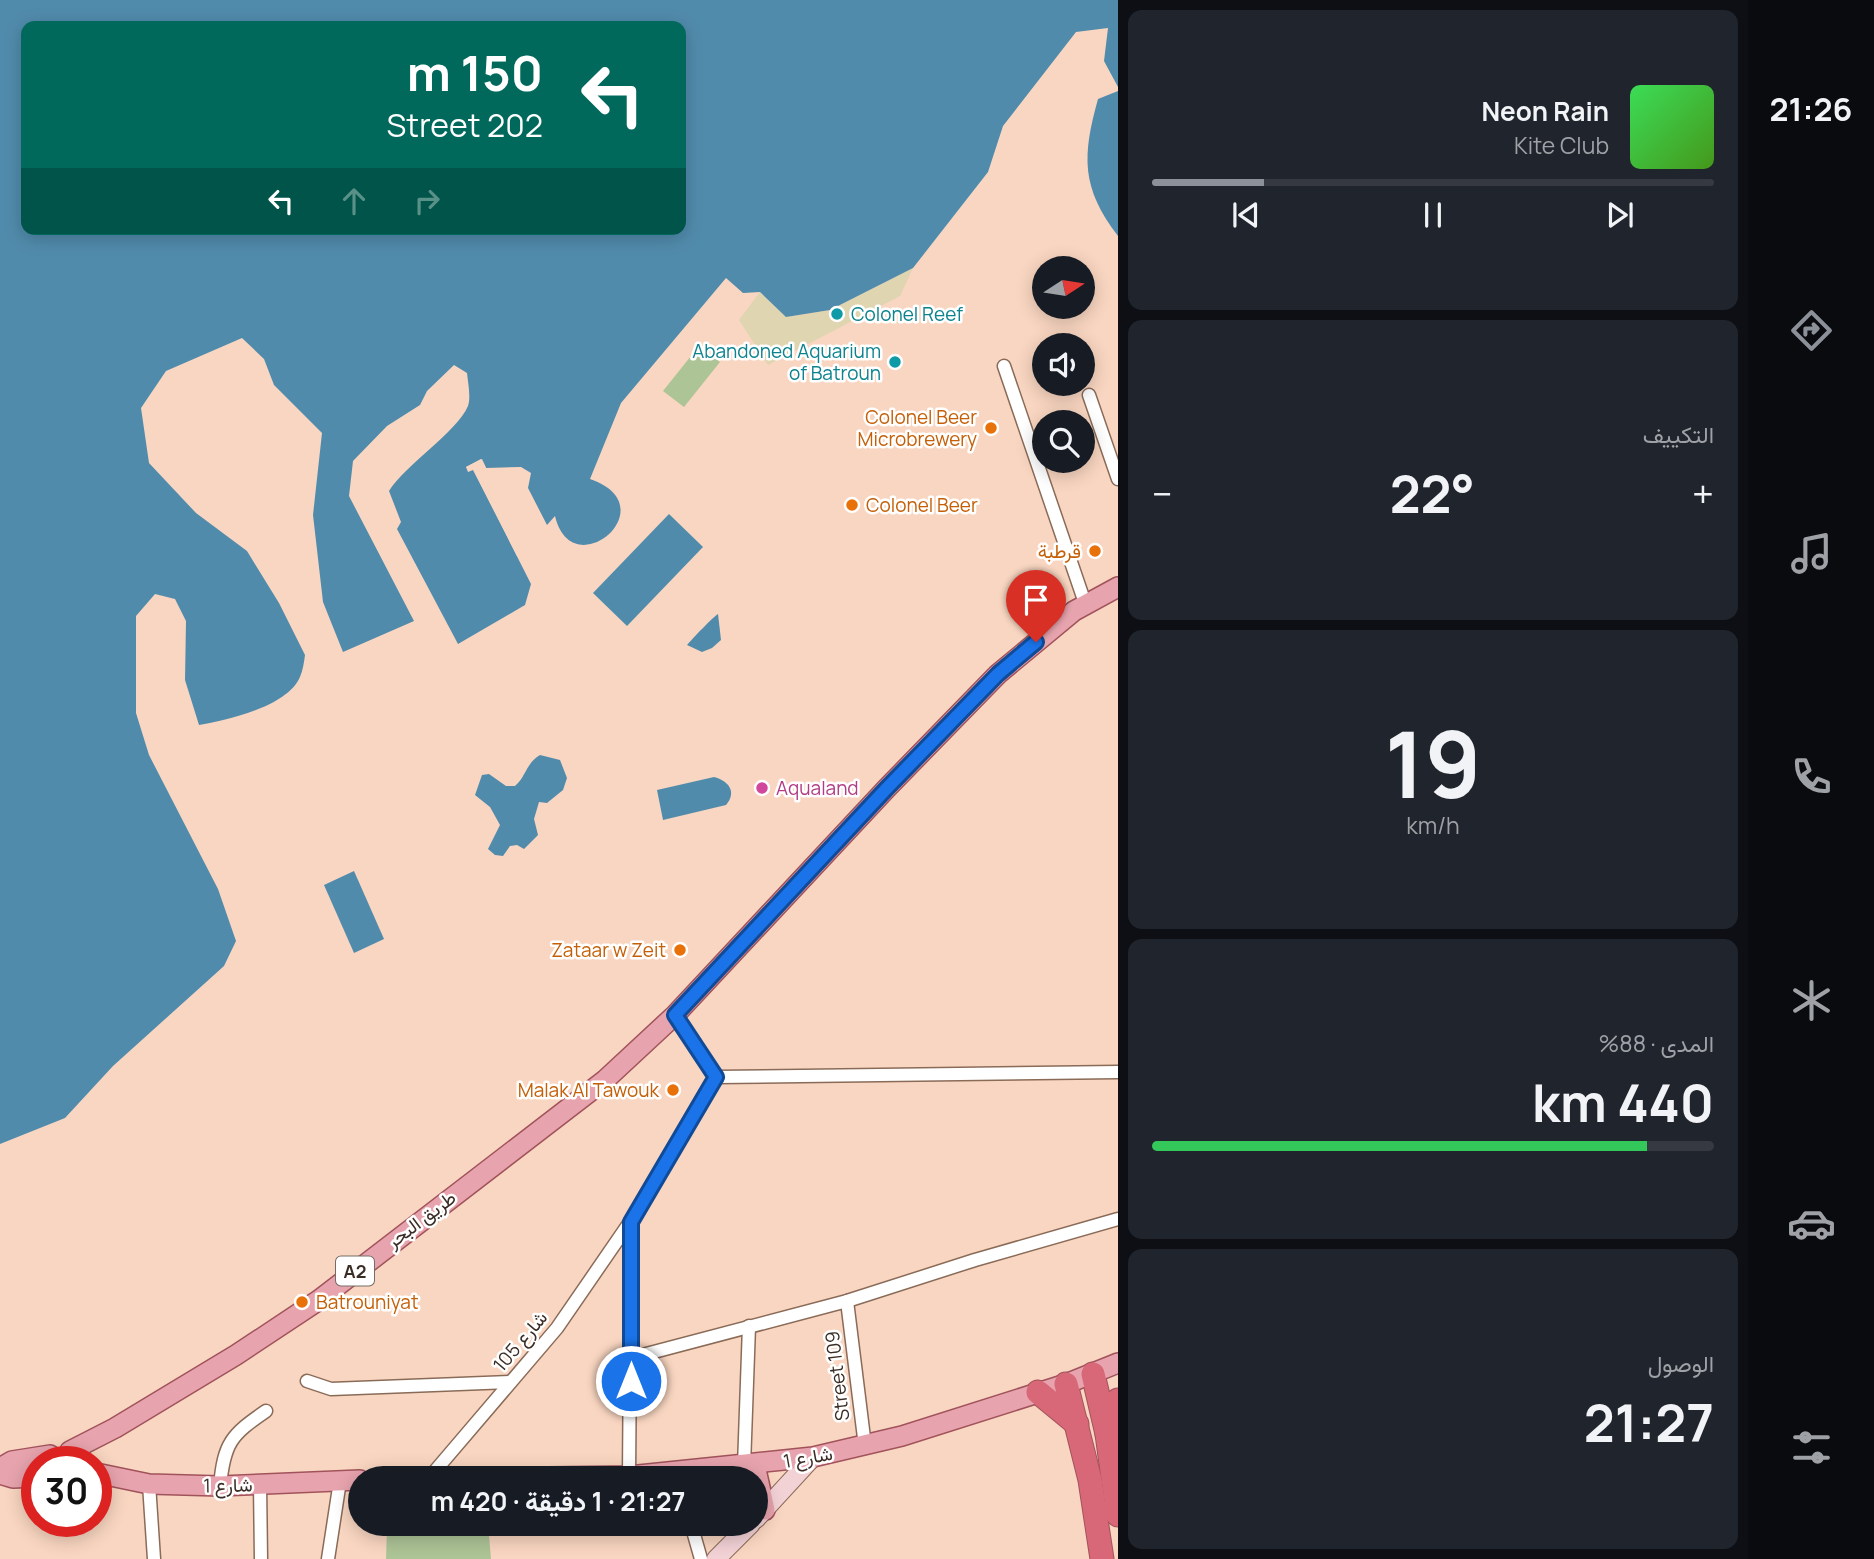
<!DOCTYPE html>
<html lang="ar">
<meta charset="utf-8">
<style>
:root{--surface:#171b24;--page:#20242c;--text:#f1f3f6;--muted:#9ea1a6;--line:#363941;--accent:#8c9099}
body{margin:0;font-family:Manrope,Vazirmatn,sans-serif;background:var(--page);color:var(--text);direction:rtl;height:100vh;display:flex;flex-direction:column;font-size:26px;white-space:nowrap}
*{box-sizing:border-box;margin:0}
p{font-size:23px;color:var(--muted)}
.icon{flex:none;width:38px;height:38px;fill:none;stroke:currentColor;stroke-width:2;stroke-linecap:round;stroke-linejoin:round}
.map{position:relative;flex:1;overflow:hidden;direction:ltr}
.details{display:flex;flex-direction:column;gap:10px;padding:10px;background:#0d0f14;width:630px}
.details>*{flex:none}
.guide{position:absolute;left:21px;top:21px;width:665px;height:214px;border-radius:14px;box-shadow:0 4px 18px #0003;direction:rtl;background:#00695c;color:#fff;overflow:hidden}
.needle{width:46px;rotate:78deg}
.tools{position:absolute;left:1032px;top:256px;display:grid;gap:14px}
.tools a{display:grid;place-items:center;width:63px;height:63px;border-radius:50%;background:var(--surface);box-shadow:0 4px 18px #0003;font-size:35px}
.speed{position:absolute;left:21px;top:1446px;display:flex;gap:14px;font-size:35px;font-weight:700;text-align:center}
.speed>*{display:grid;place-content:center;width:91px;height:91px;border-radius:50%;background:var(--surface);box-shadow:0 4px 18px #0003;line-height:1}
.speed .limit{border:10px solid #d22;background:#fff;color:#111}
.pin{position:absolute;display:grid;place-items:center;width:60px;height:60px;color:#fff;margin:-72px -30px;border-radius:50% 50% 50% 0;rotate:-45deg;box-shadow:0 0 7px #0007}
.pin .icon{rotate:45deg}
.me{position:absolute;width:77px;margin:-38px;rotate:0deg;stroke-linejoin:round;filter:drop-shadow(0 0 5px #0008)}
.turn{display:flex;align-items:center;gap:24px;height:147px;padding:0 28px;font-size:32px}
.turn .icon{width:91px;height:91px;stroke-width:2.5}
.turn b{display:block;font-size:49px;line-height:60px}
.lanes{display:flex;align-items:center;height:66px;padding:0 28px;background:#0003;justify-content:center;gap:35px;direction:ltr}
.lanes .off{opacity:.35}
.big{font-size:52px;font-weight:700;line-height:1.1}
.details .widget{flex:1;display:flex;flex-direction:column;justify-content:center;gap:10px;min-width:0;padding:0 24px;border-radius:14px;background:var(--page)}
.details .dial{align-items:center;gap:0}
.dial b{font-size:91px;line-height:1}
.song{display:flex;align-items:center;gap:21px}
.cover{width:84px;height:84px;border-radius:10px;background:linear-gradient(135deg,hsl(130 70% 55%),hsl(100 70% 35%))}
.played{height:7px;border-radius:4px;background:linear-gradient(90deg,var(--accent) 20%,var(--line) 20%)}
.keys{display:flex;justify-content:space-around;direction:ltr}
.heat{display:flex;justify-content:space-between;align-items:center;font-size:38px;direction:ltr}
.charge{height:10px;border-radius:5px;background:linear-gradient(90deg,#34c759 88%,var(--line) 0)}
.trip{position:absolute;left:348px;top:1466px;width:420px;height:70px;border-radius:35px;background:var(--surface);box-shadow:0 4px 18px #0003;font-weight:700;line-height:70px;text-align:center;direction:rtl}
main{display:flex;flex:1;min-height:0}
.tab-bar{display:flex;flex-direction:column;width:126px;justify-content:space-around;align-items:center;background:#090b0e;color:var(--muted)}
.tab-bar .icon{width:49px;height:49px}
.tab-bar .selected{color:var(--accent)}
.tab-bar b{font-size:32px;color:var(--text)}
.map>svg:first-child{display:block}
</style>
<main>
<nav class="tab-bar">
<b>21:26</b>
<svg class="icon selected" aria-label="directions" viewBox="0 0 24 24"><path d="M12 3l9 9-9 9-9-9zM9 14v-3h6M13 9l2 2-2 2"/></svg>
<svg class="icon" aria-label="music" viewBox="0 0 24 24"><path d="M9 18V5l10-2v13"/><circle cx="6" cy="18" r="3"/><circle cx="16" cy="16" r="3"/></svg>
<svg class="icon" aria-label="phone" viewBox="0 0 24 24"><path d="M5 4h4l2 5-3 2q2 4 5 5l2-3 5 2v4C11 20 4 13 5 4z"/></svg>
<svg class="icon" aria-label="climate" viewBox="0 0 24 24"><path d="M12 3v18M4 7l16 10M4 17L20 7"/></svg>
<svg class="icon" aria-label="car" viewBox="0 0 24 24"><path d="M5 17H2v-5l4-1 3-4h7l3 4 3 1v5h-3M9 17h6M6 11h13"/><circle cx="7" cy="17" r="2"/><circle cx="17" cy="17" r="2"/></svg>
<svg class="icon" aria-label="filters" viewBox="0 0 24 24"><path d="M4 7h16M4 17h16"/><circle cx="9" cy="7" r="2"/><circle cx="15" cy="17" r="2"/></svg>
</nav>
<section class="details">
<div class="widget">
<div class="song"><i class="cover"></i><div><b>Neon Rain</b><p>Kite Club</p></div></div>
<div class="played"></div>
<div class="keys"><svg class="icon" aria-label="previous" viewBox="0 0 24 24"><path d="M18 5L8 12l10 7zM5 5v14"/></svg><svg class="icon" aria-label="pause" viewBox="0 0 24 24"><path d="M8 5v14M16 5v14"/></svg><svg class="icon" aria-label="next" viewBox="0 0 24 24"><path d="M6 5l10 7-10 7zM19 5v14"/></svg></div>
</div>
<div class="widget"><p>التكييف</p>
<div class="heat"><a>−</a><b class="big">22°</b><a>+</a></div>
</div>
<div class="widget dial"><b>19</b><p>km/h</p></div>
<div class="widget"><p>المدى · 88%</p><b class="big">440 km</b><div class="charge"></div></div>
<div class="widget"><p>الوصول</p><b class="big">21:27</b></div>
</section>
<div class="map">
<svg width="1118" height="1559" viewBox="0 0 1118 1559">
<rect width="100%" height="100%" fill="#f9d6c1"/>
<g fill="#adc496">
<path d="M699,346L720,362L684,407L663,391Z"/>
<path d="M405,1524H488L491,1559H386L387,1528L405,1527Z"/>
</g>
<path fill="#dfd5b0" d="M913,268L900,296L768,365L739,320L760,292L787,317L830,310Z"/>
<g fill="#518bac" fill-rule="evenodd">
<path d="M0,0H1118V87L1104,61L1108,28L1076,32L1003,126L988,172L913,268L830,310L786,317L760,292L743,293L726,278L621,403L590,479C669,506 572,588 555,516L547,525L528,488L531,473L521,467L486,468L481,459L466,467L473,469L531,584L525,605L458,644L397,529L401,522L389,491C405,465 457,432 468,406C471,397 468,383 467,373L454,365L427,391L420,405L387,426L353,461L349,496L414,621L343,652L323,602L313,515L322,433L274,385L264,359L242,338L166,371L141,408L149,463L196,513L247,551L279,603L305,655C304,662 303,670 300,677C287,707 227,720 199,725L185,680L186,621L175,599L155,594L136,616V713L149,755L218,889L236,941L224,966L113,1066L65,1118L0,1144ZM26,26H681V229H26Z"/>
<path d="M1118,91V236C1081,188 1082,156 1098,99Z"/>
<path d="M669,514L703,547L627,626L593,593Z"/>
<path d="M718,614L721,640L712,648L702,652L687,645C692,639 713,617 718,614Z"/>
<path d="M540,755L560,760L567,778L563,790L547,803L539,802L534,819L538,835L524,849L517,845L510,846L503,856L495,855L488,849L500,825L490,807L475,795L482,775L489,774L506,786H515C526,777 526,763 540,755Z"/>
<path d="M714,777C729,781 737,792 726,805L663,820L657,790Z"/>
<path d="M354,871L384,939L354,953L324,885Z"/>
</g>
<path fill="#f9d6c1" d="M482,459L488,472L480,463L475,466L520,554L517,556L473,470L468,472L466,467Z"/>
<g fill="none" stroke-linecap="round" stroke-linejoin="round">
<defs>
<g id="minor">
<path d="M1004,366L1085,603"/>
<path d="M1089,395L1118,479"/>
<path d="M675,1015L716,1077"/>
<path d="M716,1077L1118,1072"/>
<path d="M847,1301L865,1446"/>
<path d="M631,1358L847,1301L975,1260L1118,1219"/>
<path d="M307,1381L331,1389L510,1382"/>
<path d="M744,1466L749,1326"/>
<path d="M629,1476L631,1222L716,1077"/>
<path d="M429,1478L557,1328L630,1222"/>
<path d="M149,1484L154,1559"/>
<path d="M260,1484L261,1559"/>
<path d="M220,1486C224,1443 231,1435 266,1411"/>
<path d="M691,1524L701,1559"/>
<path d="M328,1559L340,1481"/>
</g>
<g id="secondary">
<path d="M756,1519L813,1457"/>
<path d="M716,1559L751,1524"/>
</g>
<g id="primary">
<path d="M70,1451L115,1428L236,1355L319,1300L605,1080L675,1015L887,788L998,674L1074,611L1118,587"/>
<path d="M755,1465L765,1510"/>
<path d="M0,1468L12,1461L50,1455"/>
<path d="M96,1473L149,1484L220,1486L360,1480"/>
<path d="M0,1474L13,1478L37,1477"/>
<path d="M401,1479L629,1476L813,1457L902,1436L1066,1384L1118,1363"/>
</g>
<g id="motorway">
<path d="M1093,1374L1107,1434L1118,1515"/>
<path d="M1066,1384L1090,1480L1102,1559"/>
<path d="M1038,1392L1077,1424"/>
<path d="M1107,1434L1118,1400"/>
</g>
</defs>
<use href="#minor" stroke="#8a6b58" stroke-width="15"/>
<use href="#secondary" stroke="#8a6b58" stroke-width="20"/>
<use href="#primary" stroke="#a1535b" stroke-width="22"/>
<use href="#motorway" stroke="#a1535b" stroke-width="25"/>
<use href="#minor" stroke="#fff" stroke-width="12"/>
<use href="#secondary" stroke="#f3d2d6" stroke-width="18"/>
<use href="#primary" stroke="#e8a4ae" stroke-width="19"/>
<use href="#motorway" stroke="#d86878" stroke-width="23"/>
</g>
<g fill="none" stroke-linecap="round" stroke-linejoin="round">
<defs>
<path id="route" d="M631,1381V1222L716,1077L675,1015L887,788L998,674L1036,642"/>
</defs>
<use href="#route" stroke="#114b97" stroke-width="18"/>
<use href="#route" stroke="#1a73e8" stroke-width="12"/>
</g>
<g fill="#0f9aa8" stroke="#fff" stroke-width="2.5">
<circle cx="837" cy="314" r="7"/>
<circle cx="895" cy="362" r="7"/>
</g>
<g fill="#e8710a" stroke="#fff" stroke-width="2.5">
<circle cx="991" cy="428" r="7"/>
<circle cx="852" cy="505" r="7"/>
<circle cx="1095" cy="551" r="7"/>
<circle cx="680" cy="950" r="7"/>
<circle cx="673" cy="1090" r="7"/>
<circle cx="302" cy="1302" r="7"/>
</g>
<circle fill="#d1479c" stroke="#fff" stroke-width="2.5" cx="762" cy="788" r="7"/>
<g text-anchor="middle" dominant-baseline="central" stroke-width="5" stroke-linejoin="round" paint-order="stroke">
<rect fill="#fff" stroke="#756c66" stroke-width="2" x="336" y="1256.5" width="38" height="29" rx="5"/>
<g font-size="18" font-weight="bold" fill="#3a2d25">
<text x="355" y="1271">A2</text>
</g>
<g font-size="19" fill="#0d838f" stroke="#fff" text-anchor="start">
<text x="851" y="314">Colonel Reef</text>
<text x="881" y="351" text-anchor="end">Abandoned Aquarium<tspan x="881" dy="22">of Batroun</tspan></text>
</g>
<g font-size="19" fill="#c56008" stroke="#fff" text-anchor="end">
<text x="977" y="417">Colonel Beer<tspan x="977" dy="22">Microbrewery</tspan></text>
<text x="866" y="505" text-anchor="start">Colonel Beer</text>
<text x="1081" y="551">قرطبة</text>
<text x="666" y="950">Zataar w Zeit</text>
<text x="659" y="1090">Malak Al Tawouk</text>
<text x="316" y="1302" text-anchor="start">Batrouniyat</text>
</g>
<g font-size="19" fill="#b23c85" stroke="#fff" text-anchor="start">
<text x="776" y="788">Aqualand</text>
</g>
<g font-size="19" fill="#3a2d25" stroke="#fff">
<text transform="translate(421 1219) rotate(-37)">طريق البحر</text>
<text transform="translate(520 1341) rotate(-50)">شارع 105</text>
<text transform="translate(837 1376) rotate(-97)">Street 109</text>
<text transform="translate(808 1457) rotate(-10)">شارع 1</text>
<text transform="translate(228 1485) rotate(-1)">شارع 1</text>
</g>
</g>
</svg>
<div class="tools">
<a><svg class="needle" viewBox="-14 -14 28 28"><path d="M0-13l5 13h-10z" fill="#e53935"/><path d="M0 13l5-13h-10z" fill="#9ea1a6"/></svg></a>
<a><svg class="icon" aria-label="sound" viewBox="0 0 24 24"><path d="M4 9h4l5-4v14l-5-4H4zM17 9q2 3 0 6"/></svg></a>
<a><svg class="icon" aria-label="search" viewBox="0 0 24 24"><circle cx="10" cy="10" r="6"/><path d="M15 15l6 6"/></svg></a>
</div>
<div class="speed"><div class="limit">30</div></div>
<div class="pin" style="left:1036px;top:642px;background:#d93025"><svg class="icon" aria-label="arrive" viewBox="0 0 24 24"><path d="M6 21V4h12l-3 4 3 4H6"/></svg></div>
<svg class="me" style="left:631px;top:1381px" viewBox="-20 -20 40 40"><circle r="17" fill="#1a73e8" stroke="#fff" stroke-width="3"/><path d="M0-11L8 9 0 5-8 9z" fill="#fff"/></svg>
<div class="trip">21:27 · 1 دقيقة · 420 m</div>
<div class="guide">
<div class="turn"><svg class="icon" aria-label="left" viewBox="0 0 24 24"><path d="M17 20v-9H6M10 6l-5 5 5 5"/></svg><div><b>150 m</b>Street 202</div></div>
<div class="lanes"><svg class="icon" aria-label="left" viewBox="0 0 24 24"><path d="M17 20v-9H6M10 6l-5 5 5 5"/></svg><svg class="icon off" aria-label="ahead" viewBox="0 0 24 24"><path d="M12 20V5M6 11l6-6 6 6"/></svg><svg class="icon off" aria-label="right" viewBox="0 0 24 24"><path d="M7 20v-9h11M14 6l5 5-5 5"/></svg></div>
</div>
</div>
</main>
